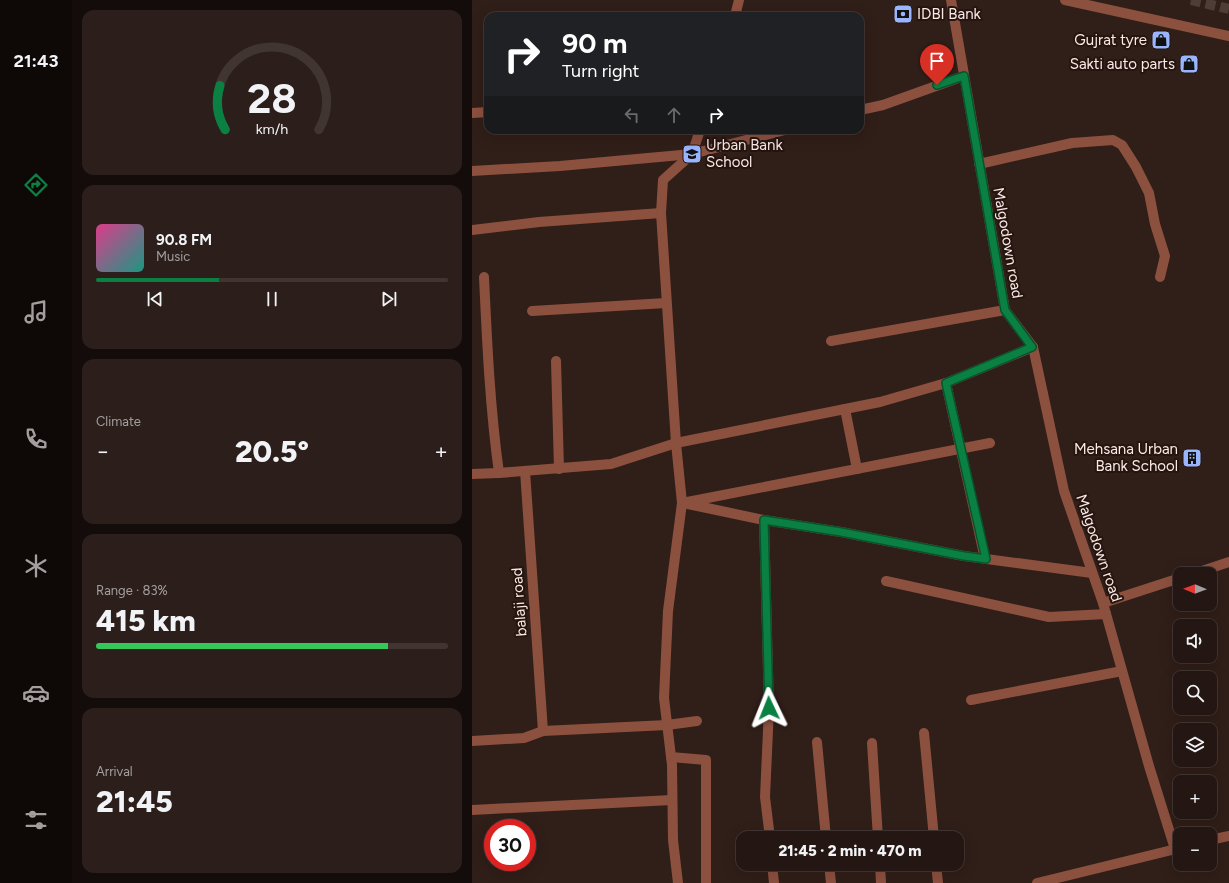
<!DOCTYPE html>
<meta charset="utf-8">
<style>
:root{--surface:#241612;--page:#2c1f1b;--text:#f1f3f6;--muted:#a39f9f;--line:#413532;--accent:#0b8043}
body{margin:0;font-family:Figtree,sans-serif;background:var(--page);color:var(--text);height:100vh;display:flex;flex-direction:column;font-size:15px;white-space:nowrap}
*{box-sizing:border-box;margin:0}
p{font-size:13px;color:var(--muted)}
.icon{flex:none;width:22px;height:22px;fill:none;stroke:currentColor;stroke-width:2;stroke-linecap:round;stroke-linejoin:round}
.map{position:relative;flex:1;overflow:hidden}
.side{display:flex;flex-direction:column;gap:10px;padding:10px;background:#140c0a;width:400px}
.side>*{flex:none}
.top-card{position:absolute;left:12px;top:12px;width:380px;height:122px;border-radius:12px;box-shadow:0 4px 16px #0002,0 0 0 1px var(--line);background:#202124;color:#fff;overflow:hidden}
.needle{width:26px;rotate:271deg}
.tools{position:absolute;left:701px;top:567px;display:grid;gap:8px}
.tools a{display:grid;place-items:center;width:44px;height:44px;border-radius:8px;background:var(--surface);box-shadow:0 4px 16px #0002,0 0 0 1px var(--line);font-size:20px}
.speed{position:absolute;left:12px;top:819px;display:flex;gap:8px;font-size:20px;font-weight:700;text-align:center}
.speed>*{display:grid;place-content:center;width:52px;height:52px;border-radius:50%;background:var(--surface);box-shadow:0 4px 16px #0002,0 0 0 1px var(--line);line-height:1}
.speed .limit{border:6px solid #d22;background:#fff;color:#111}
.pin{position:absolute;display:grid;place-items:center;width:34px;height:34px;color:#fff;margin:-41px -17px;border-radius:50% 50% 50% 0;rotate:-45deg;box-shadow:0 0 4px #0007}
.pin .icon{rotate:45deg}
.me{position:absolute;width:44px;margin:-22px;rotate:358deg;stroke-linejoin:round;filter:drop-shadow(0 0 3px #0008)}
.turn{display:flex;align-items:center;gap:14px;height:84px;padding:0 12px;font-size:18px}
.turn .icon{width:52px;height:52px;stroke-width:2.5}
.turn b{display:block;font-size:28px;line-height:34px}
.lanes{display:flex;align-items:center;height:38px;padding:0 12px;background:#0003;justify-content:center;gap:20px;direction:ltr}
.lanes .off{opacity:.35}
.big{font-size:30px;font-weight:800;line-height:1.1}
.side .card{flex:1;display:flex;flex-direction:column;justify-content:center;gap:6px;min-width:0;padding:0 14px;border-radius:12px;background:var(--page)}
.side .dial{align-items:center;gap:0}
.dial svg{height:104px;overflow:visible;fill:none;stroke:var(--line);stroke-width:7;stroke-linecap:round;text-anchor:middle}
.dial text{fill:var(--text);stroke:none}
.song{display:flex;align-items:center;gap:12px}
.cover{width:48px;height:48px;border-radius:6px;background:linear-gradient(135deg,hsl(330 70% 55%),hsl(170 70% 35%))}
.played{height:4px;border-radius:2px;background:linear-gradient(90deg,var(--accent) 35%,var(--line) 35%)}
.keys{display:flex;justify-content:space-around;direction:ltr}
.heat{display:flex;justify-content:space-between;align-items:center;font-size:22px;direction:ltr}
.charge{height:6px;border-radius:3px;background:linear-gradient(90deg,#34c759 83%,var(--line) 0)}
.trip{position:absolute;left:264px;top:831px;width:228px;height:40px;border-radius:12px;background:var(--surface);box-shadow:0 4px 16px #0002,0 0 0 1px var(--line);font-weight:800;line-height:40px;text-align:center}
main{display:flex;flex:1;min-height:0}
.tabs{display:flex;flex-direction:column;width:72px;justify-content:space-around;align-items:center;background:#0e0907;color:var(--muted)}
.tabs .icon{width:28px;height:28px}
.tabs .selected{color:var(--accent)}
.tabs b{font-size:18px;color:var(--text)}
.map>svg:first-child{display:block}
</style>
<main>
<nav class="tabs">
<b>21:43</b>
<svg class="icon selected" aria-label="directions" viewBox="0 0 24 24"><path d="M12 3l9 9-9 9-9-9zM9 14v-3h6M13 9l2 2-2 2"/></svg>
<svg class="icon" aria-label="music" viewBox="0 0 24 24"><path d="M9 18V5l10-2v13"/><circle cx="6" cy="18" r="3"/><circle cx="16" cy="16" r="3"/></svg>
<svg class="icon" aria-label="phone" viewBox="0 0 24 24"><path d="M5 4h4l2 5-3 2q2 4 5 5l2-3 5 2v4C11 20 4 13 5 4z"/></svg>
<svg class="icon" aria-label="climate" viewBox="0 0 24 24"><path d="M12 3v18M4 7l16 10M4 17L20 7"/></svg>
<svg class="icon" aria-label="car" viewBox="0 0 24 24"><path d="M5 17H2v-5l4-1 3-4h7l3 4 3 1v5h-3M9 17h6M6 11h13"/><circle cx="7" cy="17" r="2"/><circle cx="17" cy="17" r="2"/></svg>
<svg class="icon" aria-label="filters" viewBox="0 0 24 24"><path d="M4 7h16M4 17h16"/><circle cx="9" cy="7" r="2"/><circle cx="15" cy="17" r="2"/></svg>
</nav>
<section class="side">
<div class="card dial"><svg viewBox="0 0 100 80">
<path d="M14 69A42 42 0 1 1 86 69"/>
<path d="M14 69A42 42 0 0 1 10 35" stroke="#0b8043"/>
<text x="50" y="56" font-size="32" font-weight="700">28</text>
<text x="50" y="72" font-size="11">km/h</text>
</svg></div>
<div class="card">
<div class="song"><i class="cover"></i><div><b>90.8 FM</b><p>Music</p></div></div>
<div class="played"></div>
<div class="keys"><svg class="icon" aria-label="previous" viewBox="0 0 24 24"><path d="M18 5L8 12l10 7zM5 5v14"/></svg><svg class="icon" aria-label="pause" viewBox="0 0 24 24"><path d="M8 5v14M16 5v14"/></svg><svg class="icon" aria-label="next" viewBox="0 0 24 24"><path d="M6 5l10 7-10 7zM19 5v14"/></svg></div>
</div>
<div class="card"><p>Climate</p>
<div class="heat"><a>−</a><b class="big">20.5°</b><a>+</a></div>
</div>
<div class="card"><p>Range · 83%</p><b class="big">415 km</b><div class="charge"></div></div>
<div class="card"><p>Arrival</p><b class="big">21:45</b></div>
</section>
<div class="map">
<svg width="757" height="883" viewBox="0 0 757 883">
<rect width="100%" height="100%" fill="#301e18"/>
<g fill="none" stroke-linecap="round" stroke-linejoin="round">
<path stroke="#4e3d37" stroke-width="10" stroke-dasharray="10 5" stroke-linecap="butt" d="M719,0L757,9"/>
<g stroke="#8c503f" stroke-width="10">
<path d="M479,0L533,310L561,347L592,491L631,603L677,766L703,849"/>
<path d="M593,0L757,36"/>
<path d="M263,16L267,0"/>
<path d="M388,110L411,105L492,76"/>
<path d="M0,113L16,112"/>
<path d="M507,164L600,143L641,140L650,145L664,167L677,193L683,224L693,256L688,277"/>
<path d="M0,171L88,166L220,154L228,130"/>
<path d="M0,230L67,222L189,213"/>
<path d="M12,277C15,342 18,408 27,473"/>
<path d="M60,311L194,303"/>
<path d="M359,341L533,310"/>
<path d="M84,361L87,469"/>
<path d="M474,383L513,559"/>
<path d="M373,409L385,469"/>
<path d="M53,471L71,731"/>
<path d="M0,474L27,473L139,464L204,443L408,402L474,383L561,347"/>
<path d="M210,503L518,443"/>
<path d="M216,504L292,520"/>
<path d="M721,574L757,562"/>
<path d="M414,581L577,617L634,614"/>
<path d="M631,603L708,578"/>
<path d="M499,700L650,671"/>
<path d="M452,733L462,838"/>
<path d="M0,741L52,738L71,731L195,725L225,721"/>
<path d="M345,742L354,838"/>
<path d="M400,743L406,838"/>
<path d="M199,757L234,760V883"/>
<path d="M0,810L200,800"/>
<path d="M298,838L293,797L297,708L292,520L369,532L492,556L620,573"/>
<path d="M738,840L757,836"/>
<path d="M300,864L302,883"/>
<path d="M357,864L359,883"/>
<path d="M408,864L409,883"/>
<path d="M464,864L466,883"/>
<path d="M206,883L201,840L200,765L192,698L196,611L210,503L204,443L189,213L191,180L220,154L313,130"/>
<path d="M565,883L708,848"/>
</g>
</g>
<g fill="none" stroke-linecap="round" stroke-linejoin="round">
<defs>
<path id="route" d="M297,708L292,520L369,532L492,556L514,559L474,383L560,347L533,310L492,76L465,85"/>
</defs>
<use href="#route" stroke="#07532c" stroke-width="10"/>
<use href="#route" stroke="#0b8043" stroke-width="7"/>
</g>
<defs>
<symbol id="bank-square" viewBox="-11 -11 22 22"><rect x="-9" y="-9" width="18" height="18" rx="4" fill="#99b5fd" stroke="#26140f"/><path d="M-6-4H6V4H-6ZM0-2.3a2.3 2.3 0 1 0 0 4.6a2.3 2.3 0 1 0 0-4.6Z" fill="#111"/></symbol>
<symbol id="shop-square" viewBox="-11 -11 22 22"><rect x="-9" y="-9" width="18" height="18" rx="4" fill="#99b5fd" stroke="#26140f"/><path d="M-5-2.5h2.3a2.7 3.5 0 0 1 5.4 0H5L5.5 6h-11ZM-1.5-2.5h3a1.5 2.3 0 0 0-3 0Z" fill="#111"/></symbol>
<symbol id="school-square" viewBox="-11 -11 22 22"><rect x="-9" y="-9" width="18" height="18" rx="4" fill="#99b5fd" stroke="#26140f"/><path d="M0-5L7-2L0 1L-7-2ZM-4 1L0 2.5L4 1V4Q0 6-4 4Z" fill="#111"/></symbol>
<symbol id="building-square" viewBox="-11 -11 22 22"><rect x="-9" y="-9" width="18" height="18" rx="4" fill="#99b5fd" stroke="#26140f"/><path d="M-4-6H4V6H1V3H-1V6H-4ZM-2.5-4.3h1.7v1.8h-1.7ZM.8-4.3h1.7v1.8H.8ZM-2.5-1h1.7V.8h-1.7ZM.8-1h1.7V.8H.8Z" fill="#111"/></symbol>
</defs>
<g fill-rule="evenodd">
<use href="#bank-square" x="420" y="3" width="22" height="22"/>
<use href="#shop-square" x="678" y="29" width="22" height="22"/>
<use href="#shop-square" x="706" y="53" width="22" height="22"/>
<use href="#school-square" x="209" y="143" width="22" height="22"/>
<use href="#building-square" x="709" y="447" width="22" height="22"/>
</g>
<g text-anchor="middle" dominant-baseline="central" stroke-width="4" stroke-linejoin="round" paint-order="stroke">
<g font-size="15" fill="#f8eae7" stroke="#26140f" text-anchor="end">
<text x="445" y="14" text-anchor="start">IDBI Bank</text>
<text x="675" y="40">Gujrat tyre</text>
<text x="703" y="64">Sakti auto parts</text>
<text x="234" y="145" text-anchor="start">Urban Bank<tspan x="234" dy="17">School</tspan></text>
<text x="706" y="449">Mehsana Urban<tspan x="706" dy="17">Bank School</tspan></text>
</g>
<g font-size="15" fill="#f8eae7" stroke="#26140f">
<text transform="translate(536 243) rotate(80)">Malgodown road</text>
<text transform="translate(627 548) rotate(71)">Malgodown road</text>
<text transform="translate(47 602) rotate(-94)">balaji road</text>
</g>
</g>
</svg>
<div class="tools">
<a><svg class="needle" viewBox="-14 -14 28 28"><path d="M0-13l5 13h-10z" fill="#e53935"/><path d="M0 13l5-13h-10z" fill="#a39f9f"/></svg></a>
<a><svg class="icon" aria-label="sound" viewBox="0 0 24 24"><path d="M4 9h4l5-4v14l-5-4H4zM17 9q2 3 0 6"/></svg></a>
<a><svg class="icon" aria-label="search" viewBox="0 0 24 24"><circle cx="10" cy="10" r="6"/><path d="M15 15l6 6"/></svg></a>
<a><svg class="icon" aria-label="layers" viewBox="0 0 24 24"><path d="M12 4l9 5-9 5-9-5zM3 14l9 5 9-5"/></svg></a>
<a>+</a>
<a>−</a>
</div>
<div class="speed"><div class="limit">30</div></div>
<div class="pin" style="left:465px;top:85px;background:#d93025"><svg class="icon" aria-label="arrive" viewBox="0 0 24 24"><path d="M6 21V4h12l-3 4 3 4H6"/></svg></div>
<svg class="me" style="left:297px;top:708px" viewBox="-20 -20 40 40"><path d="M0-17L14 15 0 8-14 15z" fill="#0b8043" stroke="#fff" stroke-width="4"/></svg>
<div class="trip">21:45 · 2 min · 470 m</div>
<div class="top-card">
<div class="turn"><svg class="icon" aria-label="right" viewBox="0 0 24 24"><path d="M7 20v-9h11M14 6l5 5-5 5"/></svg><div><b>90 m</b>Turn right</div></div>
<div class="lanes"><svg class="icon off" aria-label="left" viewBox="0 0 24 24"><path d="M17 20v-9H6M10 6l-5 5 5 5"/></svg><svg class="icon off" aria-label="ahead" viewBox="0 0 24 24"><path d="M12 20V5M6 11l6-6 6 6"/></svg><svg class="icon" aria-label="right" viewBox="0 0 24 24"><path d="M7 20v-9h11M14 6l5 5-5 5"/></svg></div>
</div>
</div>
</main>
